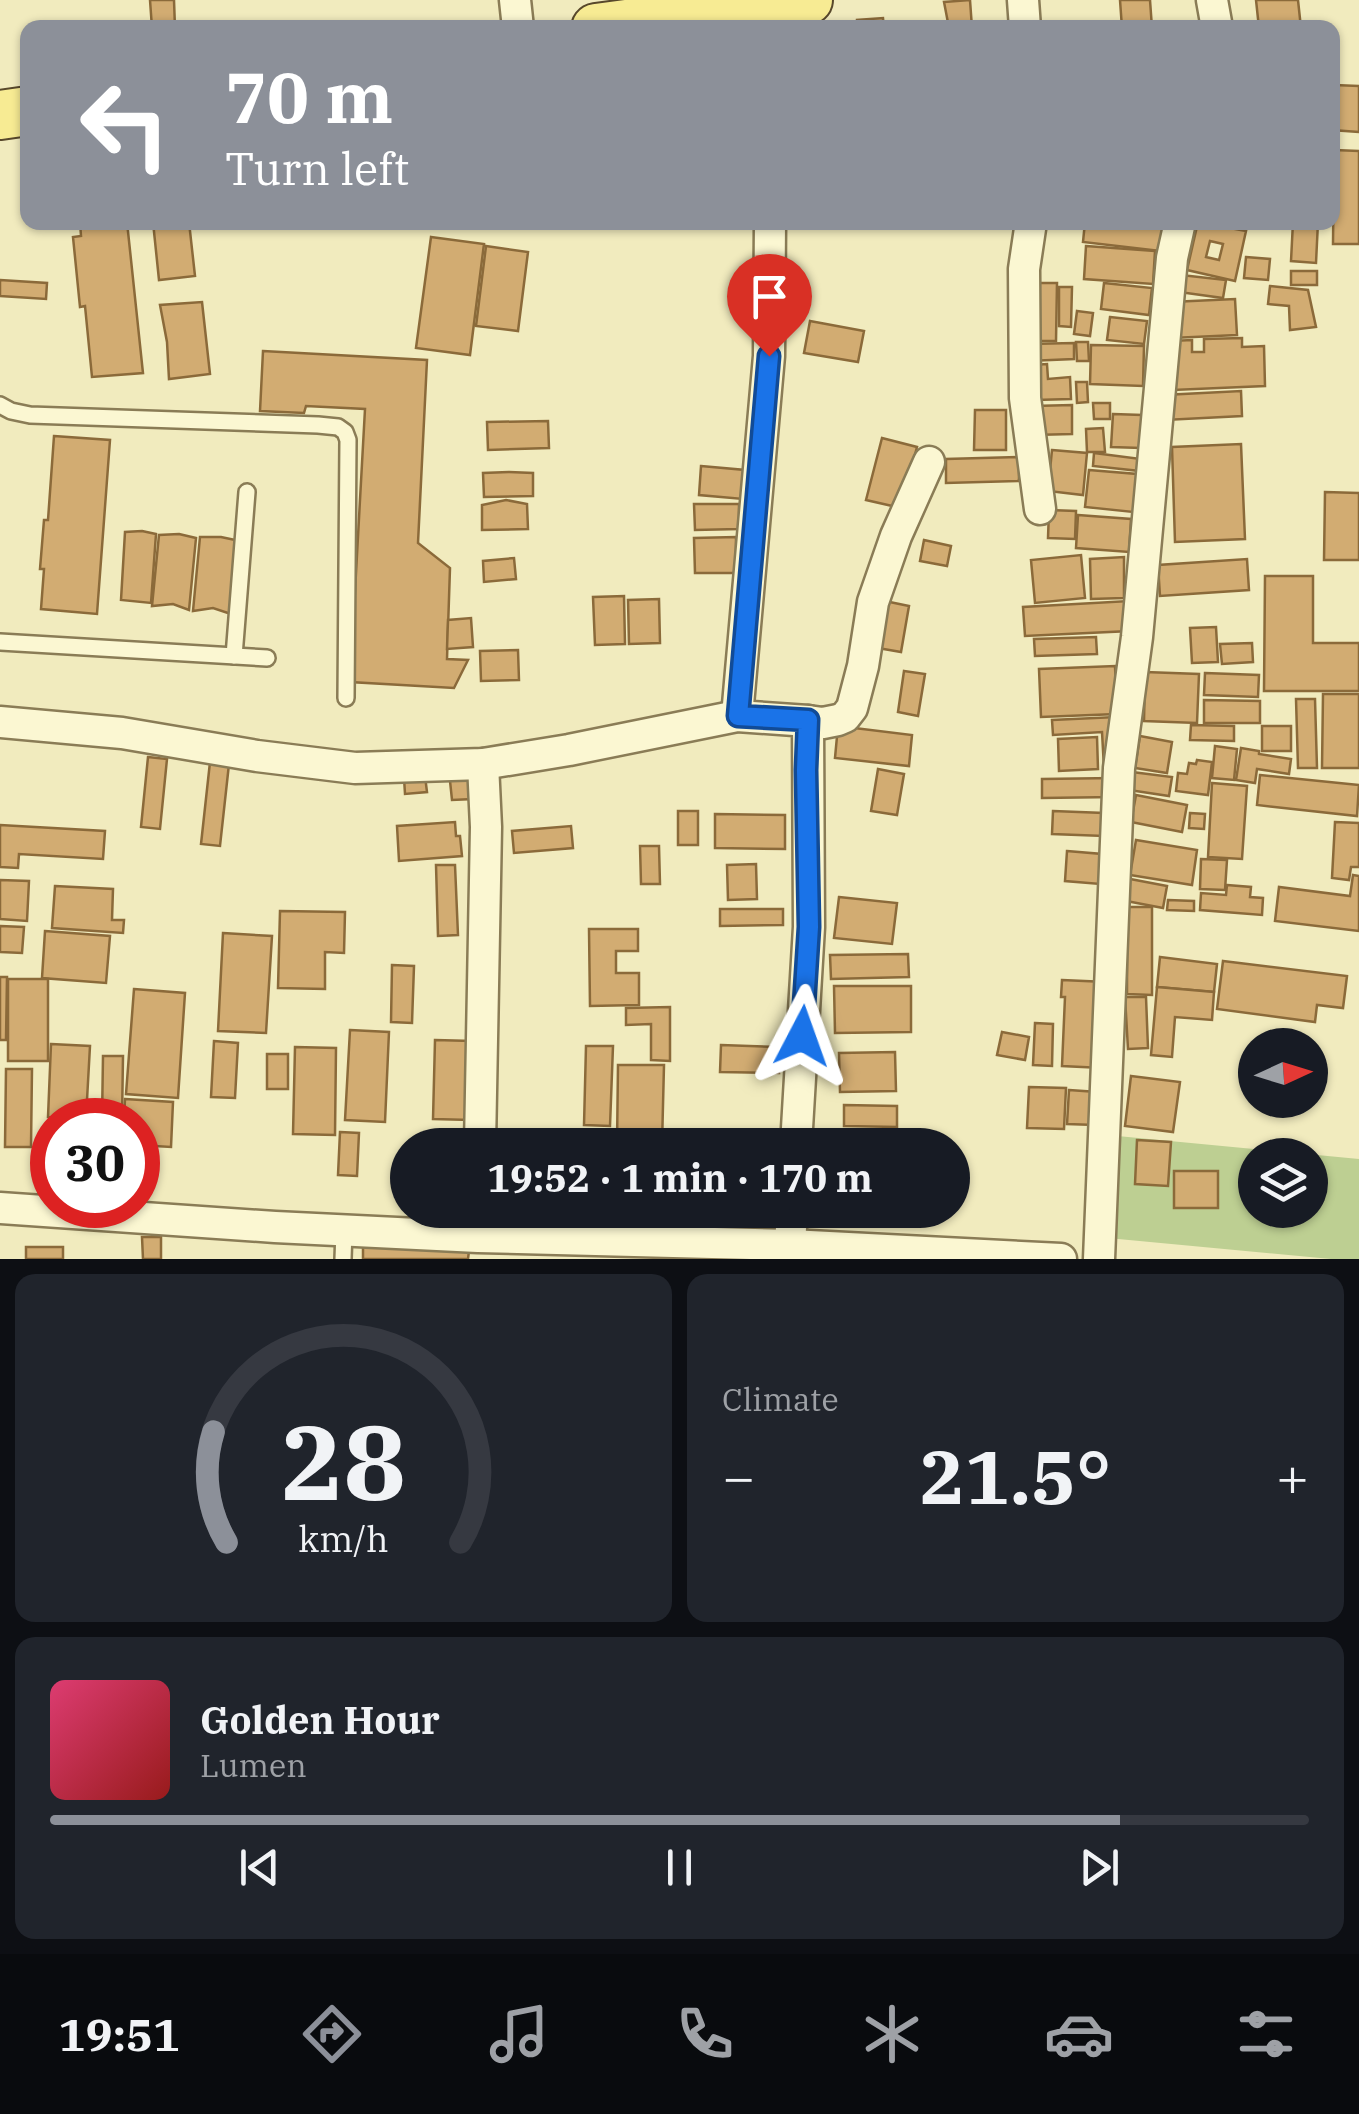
<!DOCTYPE html>
<meta charset="utf-8">
<style>
:root{--surface:#171b24;--page:#20242c;--text:#f1f3f6;--muted:#9ea1a6;--line:#363941;--accent:#8c9099}
body{margin:0;font-family:"IBM Plex Serif",serif;background:var(--page);color:var(--text);height:100vh;display:flex;flex-direction:column;font-size:38px;white-space:nowrap}
*{box-sizing:border-box;margin:0}
p{font-size:32px;color:var(--muted)}
.icon{flex:none;width:55px;height:55px;fill:none;stroke:currentColor;stroke-width:2;stroke-linecap:round;stroke-linejoin:round}
.map{position:relative;height:1259px;overflow:hidden}
.side{display:flex;flex-direction:column;gap:15px;padding:15px;background:#0d0f14;flex:1}
.side>*{flex:none}
.hud{position:absolute;left:20px;top:20px;width:1320px;height:210px;border-radius:20px;box-shadow:0 2px 8px #0004;background:#8c9099;color:#fff;overflow:hidden}
.needle{width:65px;rotate:86deg}
.controls{position:absolute;left:1238px;top:1028px;display:grid;gap:20px}
.controls a{display:grid;place-items:center;width:90px;height:90px;border-radius:50%;background:var(--surface);box-shadow:0 2px 8px #0004;font-size:50px}
.speed{position:absolute;left:30px;top:1098px;display:flex;gap:20px;font-size:50px;font-weight:700;text-align:center}
.speed>*{display:grid;place-content:center;width:130px;height:130px;border-radius:50%;background:var(--surface);box-shadow:0 2px 8px #0004;line-height:1}
.speed .limit{border:15px solid #d22;background:#fff;color:#111}
.pin{position:absolute;display:grid;place-items:center;width:85px;height:85px;color:#fff;margin:-102px -42px;border-radius:50% 50% 50% 0;rotate:-45deg;box-shadow:0 0 10px #0007}
.pin .icon{rotate:45deg}
.me{position:absolute;width:110px;margin:-55px;rotate:4deg;stroke-linejoin:round;filter:drop-shadow(0 0 8px #0008)}
.turn{display:flex;align-items:center;gap:35px;height:210px;padding:0 40px;font-size:45px}
.turn .icon{width:130px;height:130px;stroke-width:2.5}
.turn b{display:block;font-size:70px;line-height:85px}
.big{font-size:75px;font-weight:800;line-height:1.1}
.side .tile{flex:1;display:flex;flex-direction:column;justify-content:center;gap:15px;min-width:0;padding:0 35px;border-radius:20px;background:var(--page)}
.side .dial{align-items:center;gap:0}
.dial svg{height:260px;overflow:visible;fill:none;stroke:var(--line);stroke-width:7;stroke-linecap:round;text-anchor:middle}
.dial text{fill:var(--text);stroke:none}
.song{display:flex;align-items:center;gap:30px}
.cover{width:120px;height:120px;border-radius:15px;background:linear-gradient(135deg,hsl(340 70% 55%),hsl(0 70% 35%))}
.played{height:10px;border-radius:5px;background:linear-gradient(90deg,var(--accent) 85%,var(--line) 85%)}
.keys{display:flex;justify-content:space-around;direction:ltr}
.heat{display:flex;justify-content:space-between;align-items:center;font-size:55px;direction:ltr}
.side .tiles{flex:1;display:grid;gap:15px;grid-template-columns:1fr 1fr}
.tile:last-child{grid-column:span 2}
.trip{position:absolute;left:390px;top:1128px;width:580px;height:100px;border-radius:50px;background:var(--surface);box-shadow:0 2px 8px #0004;font-weight:800;line-height:100px;text-align:center}
.tabs{display:flex;height:160px;justify-content:space-around;align-items:center;background:#090b0e;color:var(--muted)}
.tabs .icon{width:70px;height:70px}
.tabs .active{color:var(--accent)}
.tabs b{font-size:45px;color:var(--text)}
.map>svg:first-child{display:block}
</style>
<div class="map">
<svg width="1359" height="1259" viewBox="0 0 1359 1259">
<rect width="100%" height="100%" fill="#f1ebbe"/>
<path fill="#bdcf92" fill-rule="evenodd" d="M1107,1135L1359,1159V1259H1331L1097,1237ZM1255,1155H1310V1210H1255Z"/>
<g fill="#d2ac72" stroke="#8b6a3a" stroke-width="2.5" fill-rule="evenodd">
<path d="M150,0H174L175,28H152Z"/>
<path d="M970,0L972,28H949L944,2Z"/>
<path d="M1120,0H1150L1152,28H1122Z"/>
<path d="M1256,0H1298L1301,28H1259Z"/>
<path d="M883,18L884,28H857V20Z"/>
<path d="M1334,85L1359,86V132L1332,130Z"/>
<path d="M1334,150L1359,151V244H1333Z"/>
<path d="M80,222H127L143,373L92,377L85,306L80,307L73,237L81,236Z"/>
<path d="M153,222H189L195,276L159,280Z"/>
<path d="M1085,222H1151L1172,225L1169,252L1083,242Z"/>
<path d="M1198,222L1246,231L1235,281L1187,270ZM1210,241L1223,244L1219,260L1206,257Z"/>
<path d="M1293,222H1318L1316,263L1291,261Z"/>
<path d="M431,237L484,244L470,355L416,348Z"/>
<path d="M486,246L528,252L518,331L476,326Z"/>
<path d="M1086,246L1155,251L1153,284L1084,279Z"/>
<path d="M1246,257L1270,259L1268,280L1244,278Z"/>
<rect x="1291" y="271" width="26" height="14"/>
<path d="M1181,275L1226,280L1223,298L1179,292Z"/>
<path d="M0,280L47,283L46,299L0,296Z"/>
<path d="M1031,283H1057L1056,341H1030Z"/>
<path d="M1104,283L1152,288L1149,315L1101,309Z"/>
<path d="M1270,286L1308,290L1316,327L1290,330L1289,306L1268,304Z"/>
<path d="M1059,287H1072L1071,327L1059,326Z"/>
<path d="M1235,299L1237,335L1172,338L1171,302Z"/>
<path d="M202,302L210,374L169,379L167,342L160,305Z"/>
<path d="M1077,311L1093,313L1090,336L1074,334Z"/>
<path d="M1110,317L1147,321L1144,344L1107,340Z"/>
<path d="M810,321L864,331L858,362L804,353Z"/>
<path d="M1242,338V347L1264,346L1265,386L1173,390L1171,341L1192,340V352H1204V339Z"/>
<path d="M1076,342H1088L1089,361H1077Z"/>
<path d="M1074,343V359L1028,361V344Z"/>
<path d="M1091,345L1144,346L1143,386L1090,384Z"/>
<path d="M263,351L427,360L418,543L450,568L447,659L468,660L454,688L350,682L365,409L306,406L304,413L260,411Z"/>
<path d="M1047,364L1048,379L1070,377L1071,399L1035,400L1033,365Z"/>
<path d="M1076,382H1087L1088,402L1077,403Z"/>
<path d="M1241,391L1242,416L1165,420L1164,395Z"/>
<path d="M1093,403H1110V419H1094Z"/>
<path d="M1072,405V434L1033,435V406Z"/>
<path d="M975,410H1006V450H974Z"/>
<path d="M1113,414L1142,415L1141,448L1111,447Z"/>
<path d="M548,421L549,448L488,450L487,422Z"/>
<path d="M1103,428L1105,452H1087L1086,429Z"/>
<path d="M54,436L110,440L97,614L41,609L44,569H40L44,520H48Z"/>
<path d="M882,438L917,447L901,508L866,500Z"/>
<path d="M1241,444L1245,539L1175,542L1172,447Z"/>
<path d="M1052,450L1087,453L1083,495L1048,491Z"/>
<path d="M1094,453L1141,459L1140,471L1093,466Z"/>
<path d="M1019,457V481L946,483V459Z"/>
<path d="M701,466L745,470L743,499L699,495Z"/>
<path d="M1089,470L1137,474L1133,512L1085,507Z"/>
<path d="M509,472L533,473V496L484,497L483,473Z"/>
<path d="M1325,492L1359,493V560H1324Z"/>
<path d="M506,500L527,504L528,529L482,530V505Z"/>
<path d="M694,504H739V529L695,530Z"/>
<path d="M1049,510L1076,511L1075,539L1048,538Z"/>
<path d="M1078,515L1131,519L1129,552L1076,548Z"/>
<path d="M142,531L156,534L151,603L121,600L125,532Z"/>
<path d="M179,534L196,538L189,610L173,604L152,606L159,535Z"/>
<path d="M200,537H221L240,541L234,615L213,608L193,611Z"/>
<path d="M736,537V573H695L694,538Z"/>
<path d="M924,540L951,546L947,566L920,561Z"/>
<path d="M1081,555L1085,598L1035,603L1031,560Z"/>
<path d="M1124,557V598L1091,599L1090,559Z"/>
<path d="M514,558L516,579L484,582L483,561Z"/>
<path d="M1247,559L1249,590L1160,596L1158,565Z"/>
<path d="M1265,576H1313V643H1359V691H1264Z"/>
<path d="M624,596L625,644L595,645L593,597Z"/>
<path d="M659,599L660,643L629,644L628,600Z"/>
<path d="M880,600L909,606L901,652L872,647Z"/>
<path d="M1129,601L1130,631L1025,636L1023,607Z"/>
<path d="M471,618L473,647L447,649L448,620Z"/>
<path d="M1216,627L1218,662L1192,663L1190,628Z"/>
<path d="M1096,637L1097,654L1035,656L1034,639Z"/>
<path d="M1252,643L1253,662L1222,664L1220,644Z"/>
<path d="M518,650L519,680L481,681L480,651Z"/>
<path d="M1115,666L1117,714L1041,717L1039,669Z"/>
<path d="M904,671L925,674L918,716L898,712Z"/>
<path d="M1145,672L1199,674L1197,723L1144,721Z"/>
<path d="M1205,673L1259,675L1258,697L1204,695Z"/>
<path d="M1323,694H1359V768H1322Z"/>
<path d="M1296,699H1315L1317,768H1298Z"/>
<path d="M1204,700L1260,701V723H1204Z"/>
<path d="M1116,717L1118,767L1104,768L1102,732L1053,735L1052,720Z"/>
<path d="M1191,725L1234,726V741L1190,740Z"/>
<path d="M838,726L912,735L909,766L835,758Z"/>
<rect x="1262" y="726" width="29" height="25"/>
<path d="M1140,736L1172,742L1167,773L1135,768Z"/>
<path d="M1097,737L1098,769L1059,771L1058,739Z"/>
<path d="M1215,746L1237,749L1234,780L1212,778Z"/>
<path d="M1241,748L1259,751V754L1291,759L1289,774L1257,769L1255,783L1236,780Z"/>
<path d="M148,757L167,759L160,829L141,827Z"/>
<path d="M1197,760L1212,762L1208,795L1176,791L1178,773L1187,774L1189,763L1196,764Z"/>
<path d="M210,762L229,764L220,846L201,844Z"/>
<path d="M878,769L904,774L897,815L871,811Z"/>
<path d="M1132,772L1172,777L1169,796L1129,790Z"/>
<path d="M1260,775L1359,785L1357,816L1257,805Z"/>
<path d="M425,776L427,792L405,794L404,778Z"/>
<path d="M1114,778L1115,797L1042,798V779Z"/>
<path d="M472,779L473,799L452,800L450,781Z"/>
<path d="M1212,783L1247,786L1242,859L1208,857Z"/>
<path d="M1136,795L1187,805L1182,832L1131,822Z"/>
<rect x="678" y="811" width="20" height="34"/>
<path d="M1053,811L1104,813V836L1052,834Z"/>
<path d="M1190,813L1205,814L1204,829L1189,828Z"/>
<path d="M715,814L785,815V849L715,848Z"/>
<path d="M455,822L456,836H460L462,856L399,861L397,826Z"/>
<path d="M1335,822L1359,823V867H1351L1349,880L1332,878Z"/>
<path d="M0,825L105,831L103,859L19,854L18,868L0,867Z"/>
<path d="M571,826L573,848L514,853L512,831Z"/>
<path d="M1136,840L1197,850L1192,885L1130,875Z"/>
<path d="M640,846H659L660,884H641Z"/>
<path d="M1067,851L1102,854L1100,884L1065,881Z"/>
<path d="M1201,859L1227,860L1225,890L1200,889Z"/>
<path d="M756,864L757,899L728,900L727,865Z"/>
<path d="M436,865H455L458,935L438,936Z"/>
<path d="M1353,875L1359,876V931L1275,921L1279,887L1350,896Z"/>
<path d="M1125,878L1167,886L1163,908L1121,900Z"/>
<path d="M0,880L29,881L27,921L0,919Z"/>
<path d="M1227,885L1251,887L1250,897L1263,898L1262,915L1200,910L1201,893L1226,895Z"/>
<path d="M55,886L113,889L112,920H124L123,933L52,928Z"/>
<path d="M839,897L897,903L892,944L834,938Z"/>
<path d="M1168,900L1194,901V911L1167,910Z"/>
<path d="M1127,907H1152V995L1127,994Z"/>
<path d="M720,909H783V925L720,926Z"/>
<path d="M280,911L345,912L344,953L325,952V989L278,988Z"/>
<path d="M0,926L24,927L22,953L0,952Z"/>
<path d="M589,929H638V951H616V973H639V1005L590,1006Z"/>
<path d="M45,931L110,936L106,983L42,978Z"/>
<path d="M223,933L272,936L266,1033L218,1031Z"/>
<path d="M908,954L909,977L831,979L830,955Z"/>
<path d="M1160,957L1217,964L1214,992L1157,987Z"/>
<path d="M1223,961L1347,976L1343,1008L1317,1005L1315,1022L1217,1009Z"/>
<path d="M392,965L414,966L412,1023L391,1022Z"/>
<path d="M0,977H7L6,1040H0Z"/>
<rect x="8" y="979" width="40" height="82"/>
<path d="M1062,980L1106,982L1102,1068L1062,1066L1065,997H1061Z"/>
<path d="M834,986H911V1032L835,1033Z"/>
<path d="M1157,987L1214,992L1212,1020L1175,1017L1172,1057L1151,1055Z"/>
<path d="M134,989L185,993L178,1098L126,1094Z"/>
<path d="M1125,997H1146L1148,1048L1128,1049Z"/>
<path d="M670,1007V1061L651,1060V1024L626,1025V1008Z"/>
<path d="M1035,1023L1053,1024L1052,1066L1033,1065Z"/>
<path d="M350,1030L389,1032L385,1122L345,1120Z"/>
<path d="M1002,1032L1029,1037L1025,1060L997,1055Z"/>
<path d="M435,1040L472,1041L471,1120L433,1119Z"/>
<path d="M214,1041L238,1043L235,1098L211,1097Z"/>
<path d="M51,1044L90,1046L86,1118L48,1117Z"/>
<path d="M721,1045L779,1047V1073L720,1072Z"/>
<path d="M586,1046H613L610,1126L584,1125Z"/>
<path d="M295,1047L336,1048L335,1135L293,1134Z"/>
<path d="M895,1052L896,1091L840,1092L839,1053Z"/>
<rect x="267" y="1054" width="21" height="35"/>
<path d="M103,1056H123L122,1120H102Z"/>
<path d="M618,1065H664L662,1145H617Z"/>
<path d="M6,1069H32L31,1147H5Z"/>
<path d="M1131,1076L1180,1082L1173,1132L1125,1126Z"/>
<path d="M1029,1087L1066,1088L1064,1129L1027,1128Z"/>
<path d="M1069,1090L1097,1092L1095,1125L1067,1124Z"/>
<path d="M125,1099L173,1102L171,1147L138,1145V1120H124Z"/>
<path d="M844,1105L897,1106V1127L844,1126Z"/>
<path d="M340,1132L359,1133L357,1176L338,1175Z"/>
<path d="M1137,1140L1171,1142L1168,1186L1135,1184Z"/>
<rect x="1174" y="1171" width="44" height="37"/>
<path d="M142,1237H161V1259H143Z"/>
<path d="M363,1245L469,1251L468,1259H363Z"/>
<rect x="26" y="1247" width="37" height="12"/>
</g>
<g fill="none" stroke-linecap="round" stroke-linejoin="round">
<defs>
<g id="lane">
<path d="M0,405L11,411L30,415L318,425L338,427L345,432L348,440L346,698"/>
<path d="M0,642L267,658"/>
<path d="M234,656L247,492"/>
<path d="M343,1259L344,1231"/>
</g>
<g id="street">
<path d="M515,0L518,28"/>
<path d="M1023,0L1025,28"/>
<path d="M1212,0L1217,28"/>
<path d="M1031,222L1024,269L1025,398L1040,509"/>
<path d="M737,716L769,356L770,222"/>
<path d="M808,721L823,723L838,720L845,717L852,708L863,666L873,602L896,536L929,462"/>
<path d="M0,722L122,733L257,756L355,768L483,764L569,750L737,716L808,721L809,927L796,1145"/>
<path d="M480,1145L486,827L483,764"/>
<path d="M0,1208L275,1227L478,1237L790,1245L1061,1259"/>
<path d="M790,1245L792,1210"/>
<path d="M1099,1259L1119,768L1137,637L1172,258L1180,222"/>
</g>
<g id="primary">
<path d="M596,28L808,0"/>
<path d="M0,115L28,111"/>
</g>
</defs>
<use href="#lane" stroke="#8a7c56" stroke-width="20"/>
<use href="#street" stroke="#8a7c56" stroke-width="35"/>
<use href="#primary" stroke="#58482b" stroke-width="52"/>
<use href="#lane" stroke="#fbf7d2" stroke-width="15"/>
<use href="#street" stroke="#fbf7d2" stroke-width="30"/>
<use href="#primary" stroke="#f7eb93" stroke-width="48"/>
</g>
<g fill="none" stroke-linecap="round" stroke-linejoin="round">
<defs>
<path id="route" d="M769,356L738,716L808,720L806,770L809,927L802,1036"/>
</defs>
<use href="#route" stroke="#114b97" stroke-width="25"/>
<use href="#route" stroke="#1a73e8" stroke-width="18"/>
</g>
</svg>
<div class="controls">
<a><svg class="needle" viewBox="-14 -14 28 28"><path d="M0-13l5 13h-10z" fill="#e53935"/><path d="M0 13l5-13h-10z" fill="#9ea1a6"/></svg></a>
<a><svg class="icon" aria-label="layers" viewBox="0 0 24 24"><path d="M12 4l9 5-9 5-9-5zM3 14l9 5 9-5"/></svg></a>
</div>
<div class="speed"><div class="limit">30</div></div>
<div class="pin" style="left:769px;top:356px;background:#d93025"><svg class="icon" aria-label="arrive" viewBox="0 0 24 24"><path d="M6 21V4h12l-3 4 3 4H6"/></svg></div>
<svg class="me" style="left:802px;top:1036px" viewBox="-20 -20 40 40"><path d="M0-17L14 15 0 8-14 15z" fill="#1a73e8" stroke="#fff" stroke-width="4"/></svg>
<div class="trip">19:52 · 1 min · 170 m</div>
<div class="hud">
<div class="turn"><svg class="icon" aria-label="left" viewBox="0 0 24 24"><path d="M17 20v-9H6M10 6l-5 5 5 5"/></svg><div><b>70 m</b>Turn left</div></div>
</div>
</div>
<section class="side">
<div class="tiles">
<div class="tile dial"><svg viewBox="0 0 100 80">
<path d="M14 69A42 42 0 1 1 86 69"/>
<path d="M14 69A42 42 0 0 1 10 35" stroke="#8c9099"/>
<text x="50" y="56" font-size="32" font-weight="700">28</text>
<text x="50" y="72" font-size="11">km/h</text>
</svg></div>
<div class="tile"><p>Climate</p>
<div class="heat"><a>−</a><b class="big">21.5°</b><a>+</a></div>
</div>
<div class="tile">
<div class="song"><i class="cover"></i><div><b>Golden Hour</b><p>Lumen</p></div></div>
<div class="played"></div>
<div class="keys"><svg class="icon" aria-label="previous" viewBox="0 0 24 24"><path d="M18 5L8 12l10 7zM5 5v14"/></svg><svg class="icon" aria-label="pause" viewBox="0 0 24 24"><path d="M8 5v14M16 5v14"/></svg><svg class="icon" aria-label="next" viewBox="0 0 24 24"><path d="M6 5l10 7-10 7zM19 5v14"/></svg></div>
</div>
</div>
</section>
<nav class="tabs">
<b>19:51</b>
<svg class="icon active" aria-label="directions" viewBox="0 0 24 24"><path d="M12 3l9 9-9 9-9-9zM9 14v-3h6M13 9l2 2-2 2"/></svg>
<svg class="icon" aria-label="music" viewBox="0 0 24 24"><path d="M9 18V5l10-2v13"/><circle cx="6" cy="18" r="3"/><circle cx="16" cy="16" r="3"/></svg>
<svg class="icon" aria-label="phone" viewBox="0 0 24 24"><path d="M5 4h4l2 5-3 2q2 4 5 5l2-3 5 2v4C11 20 4 13 5 4z"/></svg>
<svg class="icon" aria-label="climate" viewBox="0 0 24 24"><path d="M12 3v18M4 7l16 10M4 17L20 7"/></svg>
<svg class="icon" aria-label="car" viewBox="0 0 24 24"><path d="M5 17H2v-5l4-1 3-4h7l3 4 3 1v5h-3M9 17h6M6 11h13"/><circle cx="7" cy="17" r="2"/><circle cx="17" cy="17" r="2"/></svg>
<svg class="icon" aria-label="filters" viewBox="0 0 24 24"><path d="M4 7h16M4 17h16"/><circle cx="9" cy="7" r="2"/><circle cx="15" cy="17" r="2"/></svg>
</nav>
